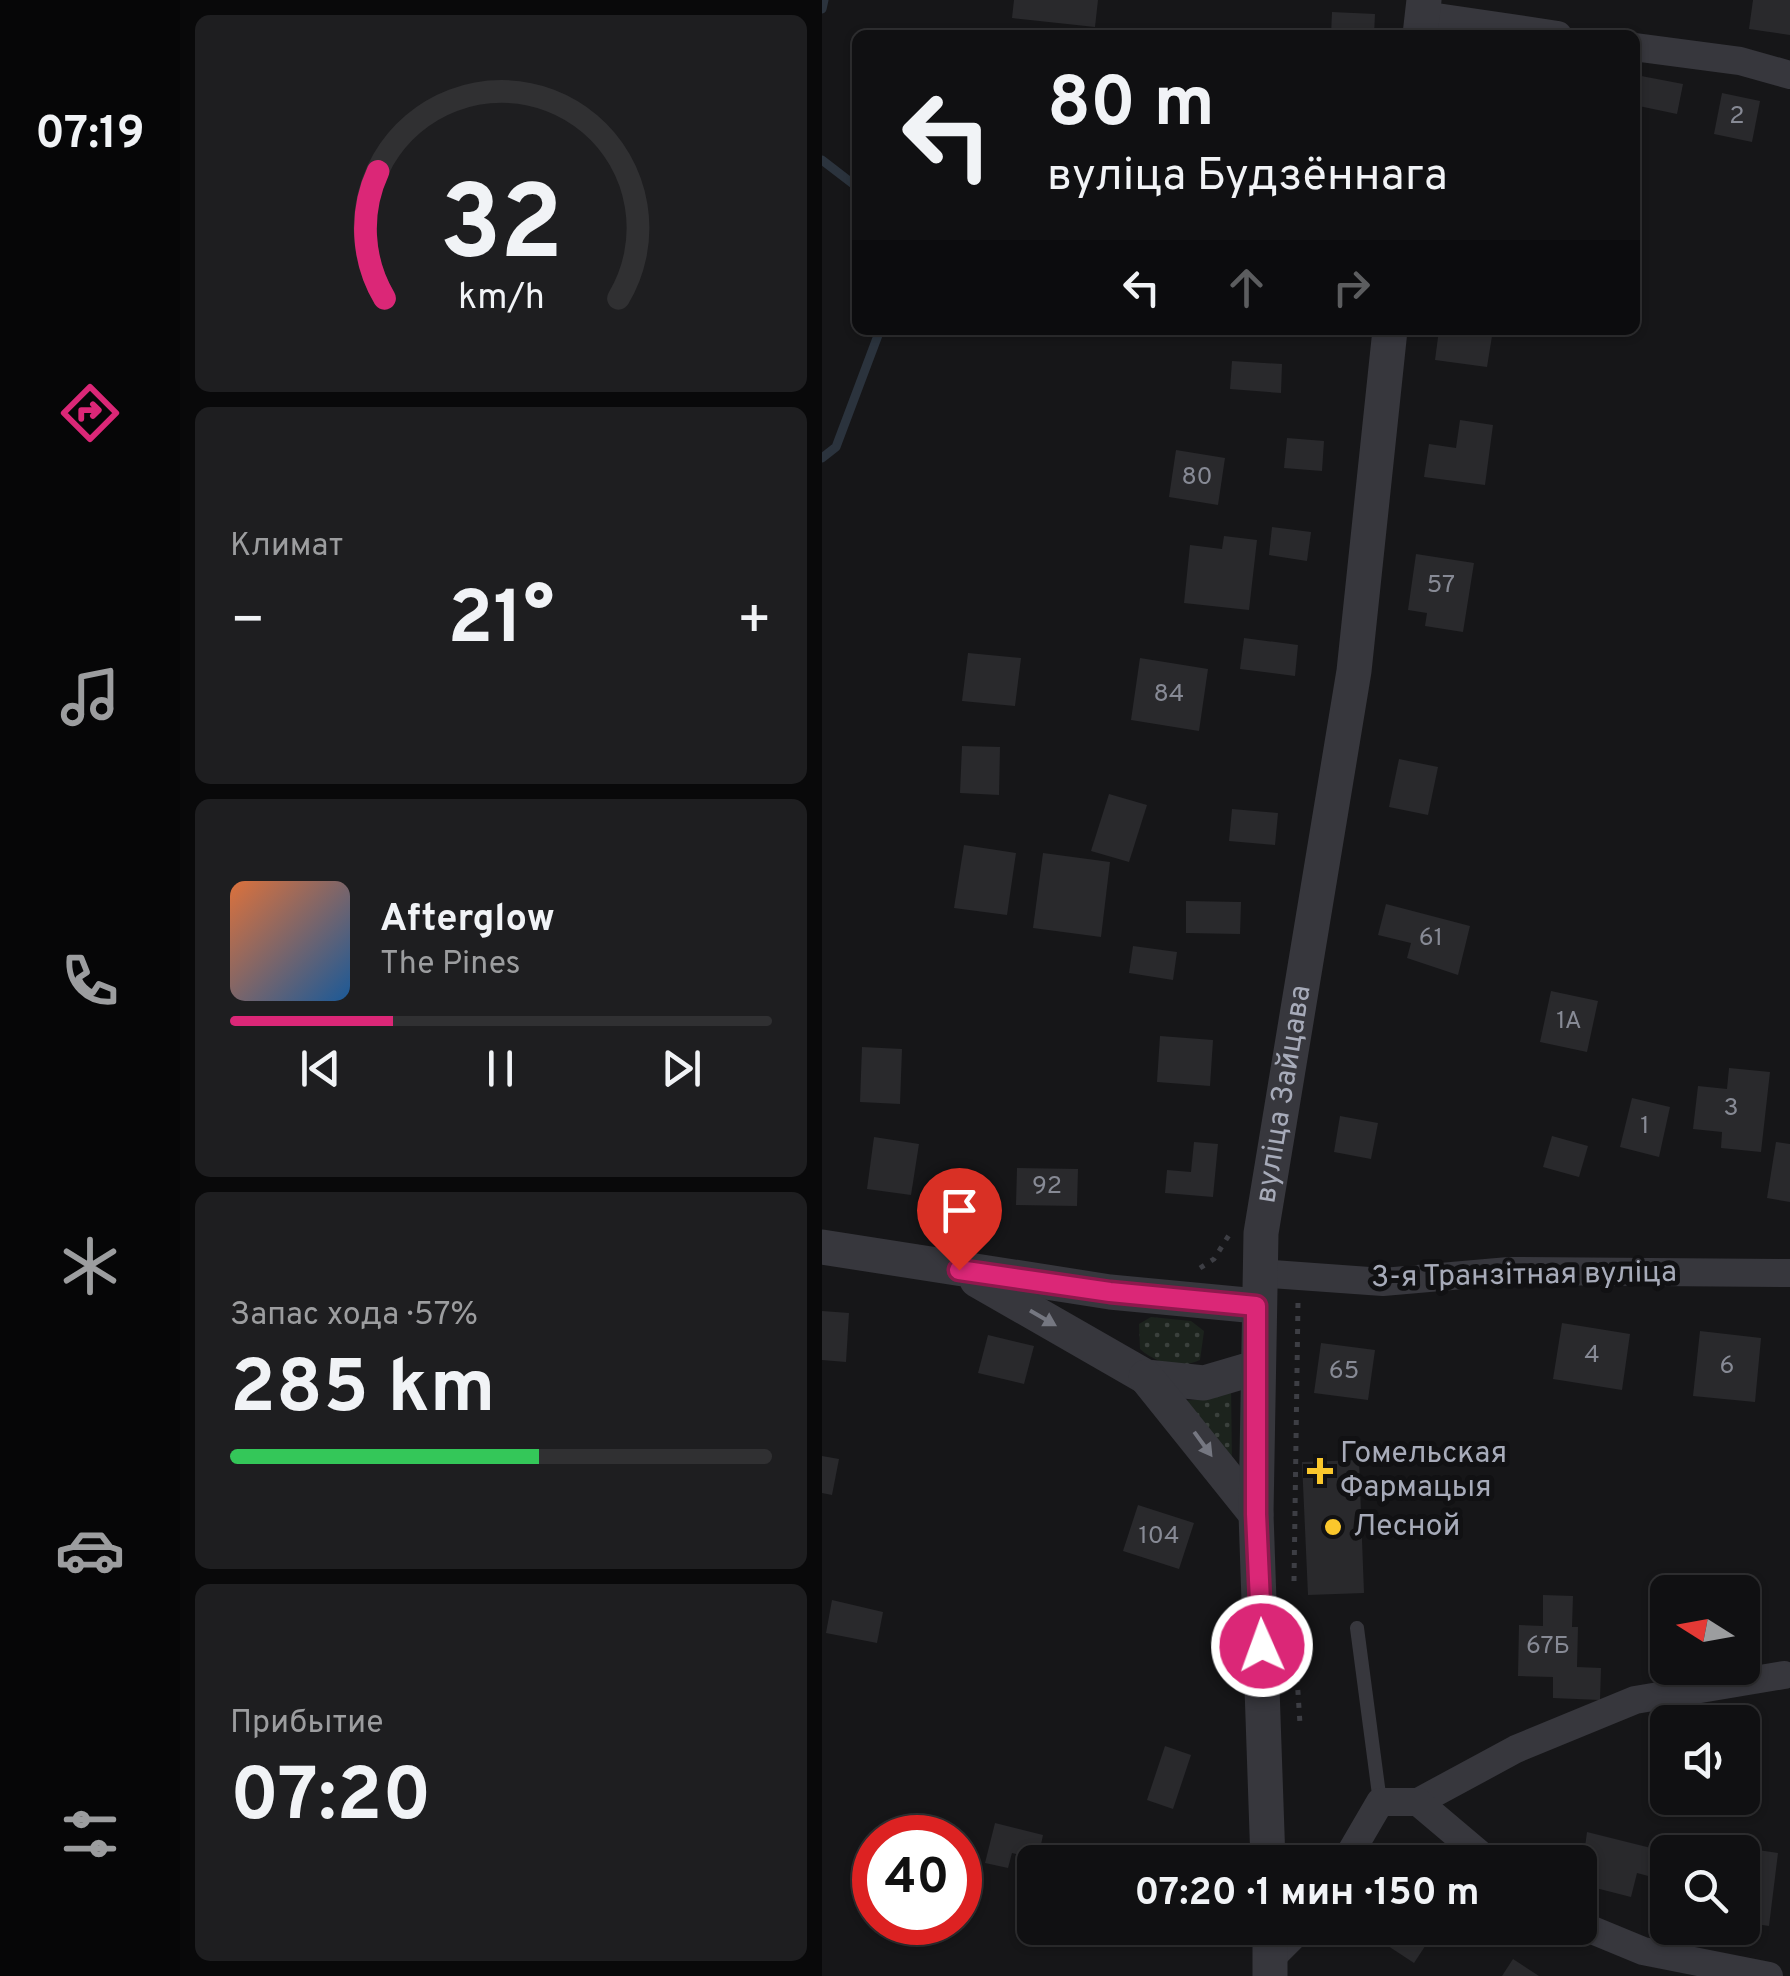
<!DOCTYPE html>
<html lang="ru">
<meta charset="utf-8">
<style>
:root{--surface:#101012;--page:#1e1e20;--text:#f1f3f6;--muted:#9c9d9f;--line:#303032;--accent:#db2777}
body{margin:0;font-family:Overpass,sans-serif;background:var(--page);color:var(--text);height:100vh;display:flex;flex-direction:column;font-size:38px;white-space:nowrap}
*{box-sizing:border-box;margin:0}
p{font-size:32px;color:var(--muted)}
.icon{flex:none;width:55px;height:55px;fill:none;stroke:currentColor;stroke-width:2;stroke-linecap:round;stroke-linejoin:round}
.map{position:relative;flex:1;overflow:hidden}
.sheet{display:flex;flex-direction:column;gap:15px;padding:15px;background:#09090a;width:642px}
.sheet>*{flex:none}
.banner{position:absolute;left:30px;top:30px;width:788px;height:305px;border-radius:15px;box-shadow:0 2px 8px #0004,0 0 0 2px var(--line);background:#101012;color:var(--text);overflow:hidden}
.needle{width:65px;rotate:281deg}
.tools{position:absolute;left:828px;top:1575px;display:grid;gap:20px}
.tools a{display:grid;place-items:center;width:110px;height:110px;border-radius:15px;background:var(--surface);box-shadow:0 2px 8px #0004,0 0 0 2px var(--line);font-size:50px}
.speed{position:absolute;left:30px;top:1815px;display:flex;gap:20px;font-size:50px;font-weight:700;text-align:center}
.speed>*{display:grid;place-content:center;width:130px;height:130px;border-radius:50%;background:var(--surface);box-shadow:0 2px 8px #0004,0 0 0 2px var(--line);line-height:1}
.speed .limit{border:15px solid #d22;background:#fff;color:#111}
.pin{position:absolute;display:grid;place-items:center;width:85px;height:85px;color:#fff;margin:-102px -42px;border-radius:50% 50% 50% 0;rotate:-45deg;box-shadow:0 0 10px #0007}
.pin .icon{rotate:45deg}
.me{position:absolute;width:110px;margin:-55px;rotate:358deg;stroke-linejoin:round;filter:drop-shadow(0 0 8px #0008)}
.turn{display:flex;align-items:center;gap:35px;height:210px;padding:0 30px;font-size:45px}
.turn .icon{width:130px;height:130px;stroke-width:2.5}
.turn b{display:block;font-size:70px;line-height:85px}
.lanes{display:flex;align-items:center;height:95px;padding:0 30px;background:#0003;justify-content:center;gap:50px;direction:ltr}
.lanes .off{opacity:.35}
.big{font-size:75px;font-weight:700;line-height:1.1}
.sheet .card{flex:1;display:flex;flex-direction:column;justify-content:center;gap:15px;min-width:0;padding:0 35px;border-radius:15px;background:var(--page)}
.sheet .dial{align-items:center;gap:0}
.dial svg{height:260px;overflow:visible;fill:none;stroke:var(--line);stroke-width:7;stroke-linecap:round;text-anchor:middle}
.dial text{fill:var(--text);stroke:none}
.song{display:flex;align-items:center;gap:30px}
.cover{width:120px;height:120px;border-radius:15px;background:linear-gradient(135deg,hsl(20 70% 55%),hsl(210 70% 35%))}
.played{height:10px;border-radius:5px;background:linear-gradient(90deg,var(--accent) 30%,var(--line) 30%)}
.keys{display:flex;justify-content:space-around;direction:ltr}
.heat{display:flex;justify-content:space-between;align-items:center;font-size:55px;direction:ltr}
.charge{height:15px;border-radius:8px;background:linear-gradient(90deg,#34c759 57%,var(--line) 0)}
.trip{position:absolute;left:195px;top:1845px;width:580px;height:100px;border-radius:15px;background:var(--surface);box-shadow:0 2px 8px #0004,0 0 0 2px var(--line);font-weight:700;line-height:100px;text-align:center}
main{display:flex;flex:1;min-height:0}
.dock{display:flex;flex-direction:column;width:180px;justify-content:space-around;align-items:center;background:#060607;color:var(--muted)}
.dock .icon{width:70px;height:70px}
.dock .current{color:var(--accent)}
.dock b{font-size:45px;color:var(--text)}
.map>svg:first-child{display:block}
</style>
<main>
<nav class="dock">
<b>07:19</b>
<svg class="icon current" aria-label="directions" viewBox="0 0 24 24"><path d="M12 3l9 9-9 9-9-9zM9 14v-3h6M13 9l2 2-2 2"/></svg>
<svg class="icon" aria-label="music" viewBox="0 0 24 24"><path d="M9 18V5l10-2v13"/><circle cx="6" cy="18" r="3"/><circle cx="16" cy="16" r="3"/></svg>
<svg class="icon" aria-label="phone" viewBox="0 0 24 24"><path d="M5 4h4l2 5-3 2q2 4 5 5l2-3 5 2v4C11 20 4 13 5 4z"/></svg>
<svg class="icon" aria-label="climate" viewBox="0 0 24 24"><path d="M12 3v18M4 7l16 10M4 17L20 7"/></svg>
<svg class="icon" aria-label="car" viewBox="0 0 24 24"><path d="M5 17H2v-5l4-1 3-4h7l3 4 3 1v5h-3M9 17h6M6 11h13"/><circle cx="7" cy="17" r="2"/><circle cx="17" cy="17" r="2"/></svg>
<svg class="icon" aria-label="filters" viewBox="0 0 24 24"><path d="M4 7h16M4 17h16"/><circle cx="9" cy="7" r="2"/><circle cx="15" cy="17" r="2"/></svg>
</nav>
<section class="sheet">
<div class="card dial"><svg viewBox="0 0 100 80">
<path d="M14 69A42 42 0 1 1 86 69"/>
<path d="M14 69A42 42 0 0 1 12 30" stroke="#db2777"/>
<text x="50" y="56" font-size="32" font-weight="700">32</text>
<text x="50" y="72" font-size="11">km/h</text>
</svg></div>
<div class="card"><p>Климат</p>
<div class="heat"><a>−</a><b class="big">21°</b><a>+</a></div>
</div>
<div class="card">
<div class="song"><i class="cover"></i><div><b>Afterglow</b><p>The Pines</p></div></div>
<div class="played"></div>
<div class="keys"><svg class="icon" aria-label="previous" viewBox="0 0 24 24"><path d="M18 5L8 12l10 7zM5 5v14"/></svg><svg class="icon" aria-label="pause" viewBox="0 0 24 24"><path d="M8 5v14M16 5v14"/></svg><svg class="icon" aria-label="next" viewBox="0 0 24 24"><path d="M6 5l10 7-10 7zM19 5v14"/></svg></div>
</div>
<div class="card"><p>Запас хода · 57%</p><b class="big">285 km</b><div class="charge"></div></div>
<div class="card"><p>Прибытие</p><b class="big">07:20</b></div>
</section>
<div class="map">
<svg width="968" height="1976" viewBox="0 0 968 1976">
<defs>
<pattern id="grass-dots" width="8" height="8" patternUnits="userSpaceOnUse" patternTransform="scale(2.5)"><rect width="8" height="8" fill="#1c231d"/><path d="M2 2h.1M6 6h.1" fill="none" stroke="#3a403c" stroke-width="1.8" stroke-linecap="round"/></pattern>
</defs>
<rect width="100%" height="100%" fill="#161618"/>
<g fill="url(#grass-dots)">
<path d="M329,1317L369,1321L382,1331L378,1360C357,1370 334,1363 318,1349L317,1324Z"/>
<path d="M409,1386L410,1465L357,1401L386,1399Z"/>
</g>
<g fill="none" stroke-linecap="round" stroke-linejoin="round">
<g stroke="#2b333d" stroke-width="9">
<path d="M0,9L2,0"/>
<path d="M0,160L35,187"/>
<path d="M0,458L14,447L58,330"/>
</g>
</g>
<g fill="#29292c">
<path d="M192,0H276L273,27L190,18Z"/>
<path d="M931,0H968V35L927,29Z"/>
<path d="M510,12L553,14L552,35H509Z"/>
<path d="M814,75L861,84L855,114L812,105Z"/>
<path d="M900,93L938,101L930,142L892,134Z"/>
<path d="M617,330H671L665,367L613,360Z"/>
<path d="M410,361L460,364L459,393L408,389Z"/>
<path d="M638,420L671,425L663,485L602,477L607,444L634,448Z"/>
<path d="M465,438L502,441L500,471L462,468Z"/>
<path d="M354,450L403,458L396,505L347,497Z"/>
<path d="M450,527L489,532L485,561L447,555Z"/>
<path d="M402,536L435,540L427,610L362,603L368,545L400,549Z"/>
<path d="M594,554L652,563L641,632L603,626L605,613L586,610Z"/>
<path d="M422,638L476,645L473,676L418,669Z"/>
<path d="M146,653L199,658L193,706L140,701Z"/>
<path d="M318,658L386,669L377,731L309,720Z"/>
<path d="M140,746L178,747L177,795L138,793Z"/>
<path d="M577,759L616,767L606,815L567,807Z"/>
<path d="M287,794L325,805L307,862L269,851Z"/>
<path d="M410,809L456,813L453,845L407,841Z"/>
<path d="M142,845L194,853L185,915L132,908Z"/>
<path d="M221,853L288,862L279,937L211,928Z"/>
<path d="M364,901L419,902L418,934L364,933Z"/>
<path d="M564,904L648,926L636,975L585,958L589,943L556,935Z"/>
<path d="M311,946L355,952L351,980L307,973Z"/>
<path d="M729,991L776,1001L765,1052L718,1042Z"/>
<path d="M338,1036L391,1040L388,1086L335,1082Z"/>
<path d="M40,1047L80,1049L78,1104L38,1102Z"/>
<path d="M907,1068L948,1072L939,1152L899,1148L900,1132L871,1129L876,1086L905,1089Z"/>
<path d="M810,1098L848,1107L837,1157L798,1147Z"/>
<path d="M518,1116L556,1123L549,1159L512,1152Z"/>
<path d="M730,1136L766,1146L757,1177L721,1167Z"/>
<path d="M52,1137L97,1144L89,1195L45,1189Z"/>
<path d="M372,1142L396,1144L391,1197L343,1193L345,1170L369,1172Z"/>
<path d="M954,1142L968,1144V1202L945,1198Z"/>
<path d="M195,1168L256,1169L255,1206L194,1205Z"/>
<path d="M0,1311L27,1313L24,1362L0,1360Z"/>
<path d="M740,1323L808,1334L800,1390L731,1379Z"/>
<path d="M878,1331L939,1338L933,1402L871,1396Z"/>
<path d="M166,1335L212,1346L202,1384L156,1373Z"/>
<path d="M499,1343L553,1350L546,1400L492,1393Z"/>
<path d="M0,1456L17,1459L10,1495L0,1493Z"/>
<path d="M537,1460L542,1593L486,1595L480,1462Z"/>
<path d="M316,1505L372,1523L357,1569L301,1551Z"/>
<path d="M721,1595L751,1596L750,1627H756L755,1667L779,1668L778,1700L731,1698V1677L696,1676L697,1625L721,1626Z"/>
<path d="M10,1600L61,1612L55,1643L4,1633Z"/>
<path d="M343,1746L369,1755L351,1809L325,1800Z"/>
<path d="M173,1823L221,1835L216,1859L190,1853L186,1868L163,1863Z"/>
<path d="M765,1832L837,1850L830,1877L815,1873L809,1897L758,1884Z"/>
<path d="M909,1846L956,1853L947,1926L920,1922V1852H908Z"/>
<path d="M294,1850L357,1860V1862H292Z"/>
<path d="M565,1928H615L592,1963L557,1940Z"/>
<path d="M691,1959L717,1976H680Z"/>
</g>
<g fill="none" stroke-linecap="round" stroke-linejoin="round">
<g stroke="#3d3e44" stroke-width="5" stroke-dasharray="5 8" stroke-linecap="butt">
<path d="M378,1268L392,1259L407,1235"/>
<path d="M472,1581L476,1302"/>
<path d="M475,1677L478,1724"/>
</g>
<path stroke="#37373d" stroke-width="14" d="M535,1628L558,1802"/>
<g stroke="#37373d" stroke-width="28">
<path d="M601,15L736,35"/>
<path d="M812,47L918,61L968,75"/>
<path d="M436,1273L561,1282L687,1271L968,1273"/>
<path d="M596,1802L694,1749L813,1700L962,1675"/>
<path d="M523,1862L558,1802H596L667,1862"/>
<path d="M758,1925L821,1951L947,1976"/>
<path d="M449,1958L479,1928"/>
</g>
<g stroke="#37373d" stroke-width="35">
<path d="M598,35L602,0"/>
<path d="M0,1247L288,1292L435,1306"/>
<path d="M155,1280L324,1377L382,1383L433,1368"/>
<path d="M324,1377L434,1514"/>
<path id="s1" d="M446,1862L434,1514L439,1233L532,671L568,330"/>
<path d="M448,1928V1976"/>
</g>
</g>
<defs><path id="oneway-solid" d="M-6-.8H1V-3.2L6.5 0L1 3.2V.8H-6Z" transform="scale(2.5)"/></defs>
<g fill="#757781">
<use href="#oneway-solid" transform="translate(221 1318) rotate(30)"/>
<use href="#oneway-solid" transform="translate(381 1444) rotate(54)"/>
</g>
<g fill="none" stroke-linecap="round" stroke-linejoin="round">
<defs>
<path id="route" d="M137,1270L288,1292L434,1306V1514L440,1646"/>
</defs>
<use href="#route" stroke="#8e194d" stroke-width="25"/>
<use href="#route" stroke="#db2777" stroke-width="18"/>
</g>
<g fill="#fac72c" stroke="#111113" stroke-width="4">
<path d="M493 1456h10v10h10v10h-10v10h-10v-10h-10v-10h10z"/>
<circle cx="511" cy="1527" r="10"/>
</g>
<g text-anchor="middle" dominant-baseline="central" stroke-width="10" stroke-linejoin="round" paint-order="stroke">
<g font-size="25" fill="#878a95">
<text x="915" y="117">2</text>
<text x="375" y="478">80</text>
<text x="619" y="586">57</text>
<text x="347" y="695">84</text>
<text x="609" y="939">61</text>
<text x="747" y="1022">1А</text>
<text x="909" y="1109">3</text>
<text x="823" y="1127">1</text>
<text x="225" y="1187">92</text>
<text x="770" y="1356">4</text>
<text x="905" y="1367">6</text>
<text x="522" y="1372">65</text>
<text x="337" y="1537">104</text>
<text x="726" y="1647">67Б</text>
</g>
<g font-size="30" fill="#a7abb9" stroke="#111113">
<text stroke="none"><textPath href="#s1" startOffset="770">вуліца Зайцава</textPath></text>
<text transform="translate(702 1276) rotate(-1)">3-я Транзітная вуліца</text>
</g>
<g font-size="30" fill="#a7abb9" stroke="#111113" text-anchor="start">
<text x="518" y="1454">Гомельская<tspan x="518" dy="34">Фармацыя</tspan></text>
<text x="531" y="1527">Лесной</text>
</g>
</g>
</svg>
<div class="tools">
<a><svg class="needle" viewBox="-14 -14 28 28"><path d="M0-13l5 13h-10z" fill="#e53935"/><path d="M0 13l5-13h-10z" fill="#9c9d9f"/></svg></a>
<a><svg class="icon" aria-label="sound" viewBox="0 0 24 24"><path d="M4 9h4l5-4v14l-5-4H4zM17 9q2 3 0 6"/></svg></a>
<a><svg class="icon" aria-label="search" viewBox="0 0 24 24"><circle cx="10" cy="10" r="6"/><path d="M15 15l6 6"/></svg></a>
</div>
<div class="speed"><div class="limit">40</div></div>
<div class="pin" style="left:137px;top:1270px;background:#d93025"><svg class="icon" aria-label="arrive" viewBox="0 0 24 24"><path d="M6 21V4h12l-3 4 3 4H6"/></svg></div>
<svg class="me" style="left:440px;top:1646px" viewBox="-20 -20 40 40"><circle r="17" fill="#db2777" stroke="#fff" stroke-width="3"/><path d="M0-11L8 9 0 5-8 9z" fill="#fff"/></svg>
<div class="trip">07:20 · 1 мин · 150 m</div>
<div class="banner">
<div class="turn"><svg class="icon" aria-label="left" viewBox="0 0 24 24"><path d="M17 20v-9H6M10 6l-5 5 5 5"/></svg><div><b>80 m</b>вуліца Будзённага</div></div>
<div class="lanes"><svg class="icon" aria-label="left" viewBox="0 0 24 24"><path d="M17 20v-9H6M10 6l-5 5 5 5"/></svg><svg class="icon off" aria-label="ahead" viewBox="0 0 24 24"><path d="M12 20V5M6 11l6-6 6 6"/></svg><svg class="icon off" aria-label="right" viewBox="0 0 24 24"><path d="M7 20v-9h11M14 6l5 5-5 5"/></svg></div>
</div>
</div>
</main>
